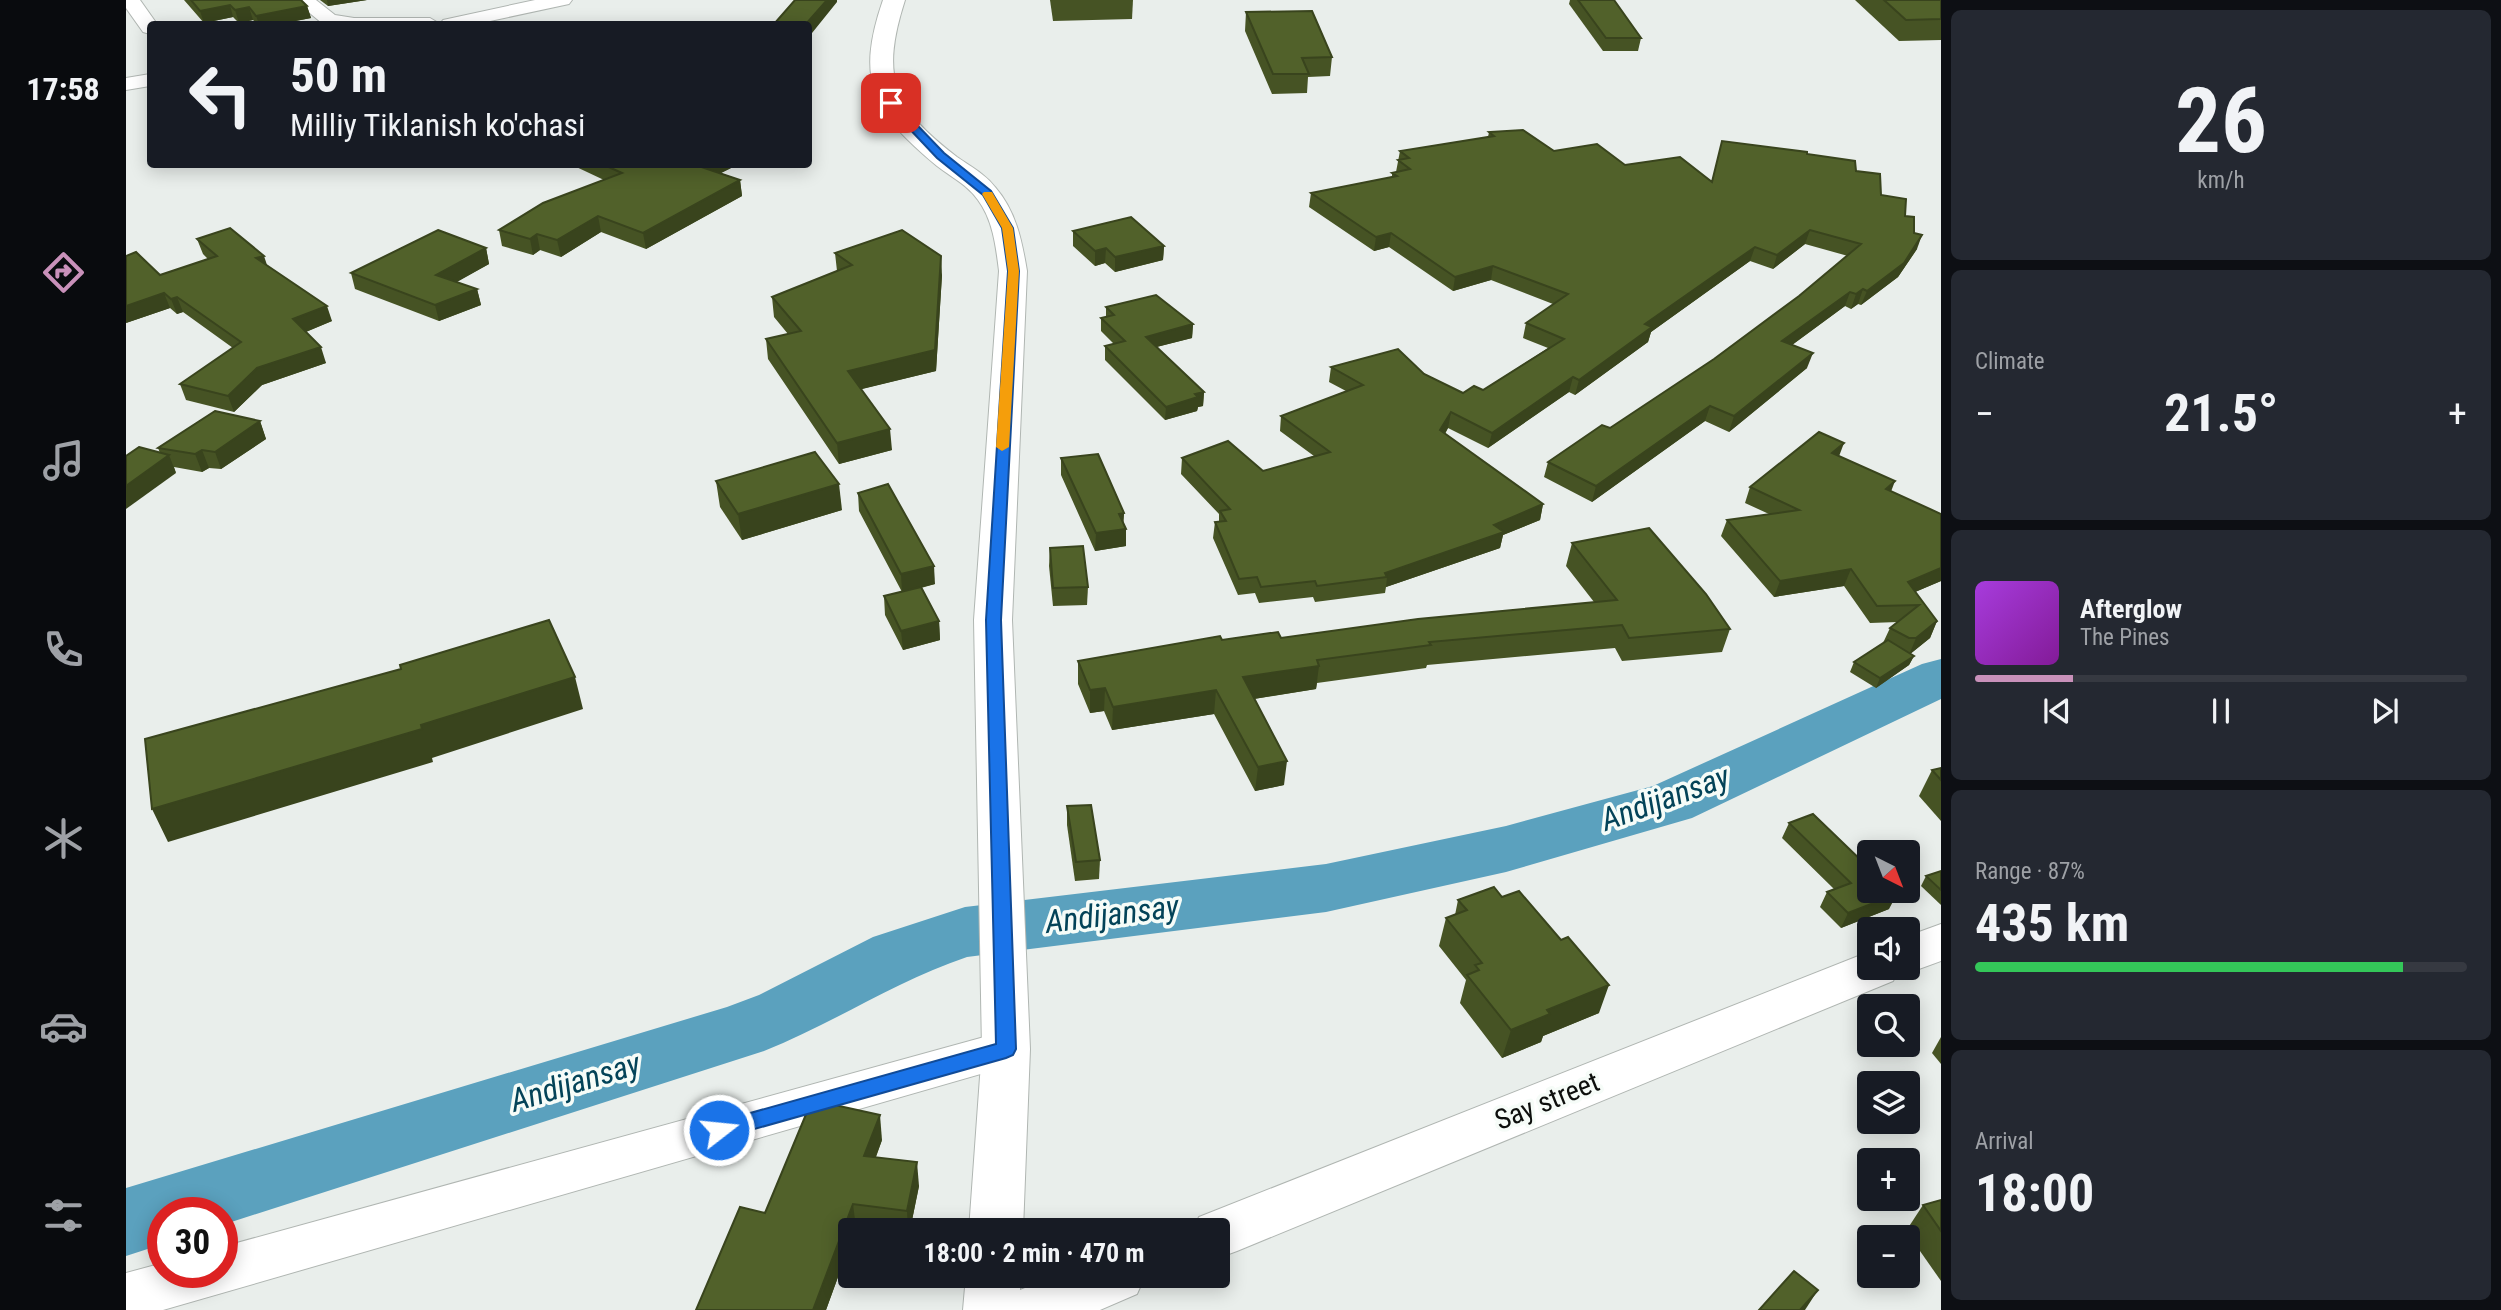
<!DOCTYPE html>
<meta charset="utf-8">
<style>
:root{--surface:#171b24;--page:#242831;--text:#f1f3f6;--muted:#9ea1a6;--line:#363941;--accent:#c991ba}
body{margin:0;font-family:"Roboto Condensed",sans-serif;background:var(--page);color:var(--text);height:100vh;display:flex;flex-direction:column;font-size:26px;white-space:nowrap}
*{box-sizing:border-box;margin:0}
p{font-size:23px;color:var(--muted)}
.icon{flex:none;width:38px;height:38px;fill:none;stroke:currentColor;stroke-width:2;stroke-linecap:round;stroke-linejoin:round}
.map{position:relative;flex:1;overflow:hidden}
.sheet{display:flex;flex-direction:column;gap:10px;padding:10px;background:#0d0f14;width:560px}
.sheet>*{flex:none}
.guide{position:absolute;left:21px;top:21px;width:665px;height:147px;border-radius:7px;box-shadow:0 4px 18px #0003;background:#171b24;color:var(--text);overflow:hidden}
.needle{width:46px;rotate:138deg}
.tools{position:absolute;left:1731px;top:840px;display:grid;gap:14px}
.tools a{display:grid;place-items:center;width:63px;height:63px;border-radius:7px;background:var(--surface);box-shadow:0 4px 18px #0003;font-size:35px}
.speed{position:absolute;left:21px;top:1197px;display:flex;gap:14px;font-size:35px;font-weight:700;text-align:center}
.speed>*{display:grid;place-content:center;width:91px;height:91px;border-radius:50%;background:var(--surface);box-shadow:0 4px 18px #0003;line-height:1}
.speed .limit{border:10px solid #d22;background:#fff;color:#111}
.pin{position:absolute;display:grid;place-items:center;width:60px;height:60px;color:#fff;margin:-30px;border-radius:14px;box-shadow:0 4px 10px #0006}
.me{position:absolute;width:77px;margin:-38px;rotate:74deg;stroke-linejoin:round;filter:drop-shadow(0 0 5px #0008)}
.turn{display:flex;align-items:center;gap:24px;height:147px;padding:0 28px;font-size:32px}
.turn .icon{width:91px;height:91px;stroke-width:2.5}
.turn b{display:block;font-size:49px;line-height:60px}
.big{font-size:52px;font-weight:700;line-height:1.1}
.sheet .tile{flex:1;display:flex;flex-direction:column;justify-content:center;gap:10px;min-width:0;padding:0 24px;border-radius:10px;background:var(--page)}
.sheet .dial{align-items:center;gap:0}
.dial b{font-size:91px;line-height:1}
.song{display:flex;align-items:center;gap:21px}
.cover{width:84px;height:84px;border-radius:10px;background:linear-gradient(135deg,hsl(280 70% 55%),hsl(290 70% 35%))}
.played{height:7px;border-radius:4px;background:linear-gradient(90deg,var(--accent) 20%,var(--line) 20%)}
.keys{display:flex;justify-content:space-around;direction:ltr}
.heat{display:flex;justify-content:space-between;align-items:center;font-size:38px;direction:ltr}
.charge{height:10px;border-radius:5px;background:linear-gradient(90deg,#34c759 87%,var(--line) 0)}
.trip{position:absolute;left:712px;top:1218px;width:392px;height:70px;border-radius:7px;background:var(--surface);box-shadow:0 4px 18px #0003;font-weight:700;line-height:70px;text-align:center}
main{display:flex;flex:1;min-height:0}
.dock{display:flex;flex-direction:column;width:126px;justify-content:space-around;align-items:center;background:#090b0e;color:var(--muted)}
.dock .icon{width:49px;height:49px}
.dock .active{color:var(--accent)}
.dock b{font-size:32px;color:var(--text)}
.map>svg:first-child{display:block}
</style>
<main>
<nav class="dock">
<b>17:58</b>
<svg class="icon active" aria-label="directions" viewBox="0 0 24 24"><path d="M12 3l9 9-9 9-9-9zM9 14v-3h6M13 9l2 2-2 2"/></svg>
<svg class="icon" aria-label="music" viewBox="0 0 24 24"><path d="M9 18V5l10-2v13"/><circle cx="6" cy="18" r="3"/><circle cx="16" cy="16" r="3"/></svg>
<svg class="icon" aria-label="phone" viewBox="0 0 24 24"><path d="M5 4h4l2 5-3 2q2 4 5 5l2-3 5 2v4C11 20 4 13 5 4z"/></svg>
<svg class="icon" aria-label="climate" viewBox="0 0 24 24"><path d="M12 3v18M4 7l16 10M4 17L20 7"/></svg>
<svg class="icon" aria-label="car" viewBox="0 0 24 24"><path d="M5 17H2v-5l4-1 3-4h7l3 4 3 1v5h-3M9 17h6M6 11h13"/><circle cx="7" cy="17" r="2"/><circle cx="17" cy="17" r="2"/></svg>
<svg class="icon" aria-label="filters" viewBox="0 0 24 24"><path d="M4 7h16M4 17h16"/><circle cx="9" cy="7" r="2"/><circle cx="15" cy="17" r="2"/></svg>
</nav>
<div class="map">
<svg width="1815" height="1310" viewBox="0 0 1815 1310">
<rect width="100%" height="100%" fill="#e9eeeb"/>
<g fill="none" stroke-linecap="round" stroke-linejoin="round">
<path fill="#5ba1be" fill-rule="evenodd" d="M1815,659V699L1566,818L1380,872L1200,912L841,957C770,981 708,1023 638,1051L96,1225V1213H37V1244L0,1256V1188L601,1007L633,995L747,937L839,907L1200,864L1380,826L1527,786L1796,664Z"/>
<defs>
<g id="street">
<path d="M0,0H14L31,24H24V34L17,32L0,8Z"/>
<path d="M168,0H190L209,15L228,18H304L314,24L317,20L409,0H446L443,4L350,24H197Z"/>
<path d="M24,74V86L0,90V78Z"/>
<path d="M880,1031L896,1036L902,1049L896,1062L37,1310H0V1273L37,1263V1272H96V1247Z"/>
</g>
<g id="secondary">
<path d="M757,0H779C754,78 767,108 831,157C844,166 859,174 869,187C890,211 896,241 901,271L886,620L904,1049L897,1230H843L856,1049L848,620L873,271C870,247 867,220 852,200C842,185 825,177 811,166C747,113 729,81 757,0Z"/>
<path d="M1815,924V961L1782,973L1773,970L1767,981L1111,1251L1092,1258V1230H1067L1073,1217L1735,955L1743,952V968H1782V936Z"/>
<path d="M840,1276H894V1290L929,1276H1019L1011,1294L974,1310H837Z"/>
</g>
</defs>
<use href="#street" stroke="#b0b6b2" stroke-width="2"/>
<use href="#secondary" stroke="#b0b6b2" stroke-width="2"/>
<use href="#street" fill="#fff" fill-rule="evenodd"/>
<use href="#secondary" fill="#fff" fill-rule="evenodd"/>
</g>
<g fill="#465324">
<path d="M58,0H175L181,6L185,18L154,24H131L127,20L113,23L107,17L78,23Z"/>
<path d="M194,0H241L202,6Z"/>
<path d="M924,0H1007L1006,19L927,21Z"/>
<path d="M1444,0H1488L1515,38L1512,51H1477L1443,4Z"/>
<path d="M1729,0H1815V40L1773,41Z"/>
<path d="M1120,12L1206,57L1204,76L1182,77L1181,93L1146,94L1119,31Z"/>
<path d="M1363,132L1428,151L1586,182L1681,154L1730,171L1779,216L1788,233L1791,249L1772,277L1735,305L1732,304L1725,309L1719,306L1666,345L1681,368L1603,432L1579,421L1466,502L1418,477L1422,462L1484,428L1588,359L1673,296L1722,256L1679,244L1647,269L1624,261L1525,332L1522,342L1449,395L1443,392L1362,448L1322,428L1319,434L1417,504L1414,520L1377,535L1374,548L1260,587L1259,593L1189,602L1187,597L1133,603L1129,593L1112,595L1087,538L1089,522H1093V514L1055,474L1056,458L1137,471L1188,456L1154,431L1155,416L1220,391L1203,382L1205,367L1298,374L1337,393L1357,390L1422,348L1397,338L1400,323L1427,304L1365,280L1327,291L1263,247L1248,251L1183,207L1185,193L1266,177V173L1270,172L1274,151L1362,137Z"/>
<path d="M444,164H613L595,173L614,180L616,196L520,249L475,232L435,257L414,250L407,255L376,246L373,230L478,180Z"/>
<path d="M947,231L1038,246L1037,260L989,272L979,263L969,266L947,246Z"/>
<path d="M71,239L141,266L206,321L180,332L200,363L136,385L108,412L60,400L54,384L107,348L57,312L51,314L44,308L0,323L34,275L82,259L77,254Z"/>
<path d="M360,248L363,264L330,282L351,289L355,305L313,321L229,289L225,273Z"/>
<path d="M709,253L816,275L810,371L735,389L766,450L713,464L642,359L640,339L662,334L648,317L646,297L711,271Z"/>
<path d="M980,307L1067,324L1066,338L1030,347L1078,392L1077,406L1072,407L1071,411L1039,420L979,360V346L988,344L975,331V318L980,317Z"/>
<path d="M134,421L140,439L95,469L83,468L76,472L48,467L50,473L34,453L32,448Z"/>
<path d="M1713,456L1765,491L1815,581L1789,592L1811,621L1804,638L1784,654L1788,656L1783,665L1750,688L1724,672L1728,662L1757,643L1764,628L1772,622L1744,623L1718,586L1648,597L1595,536L1601,520L1643,514L1619,503L1624,487Z"/>
<path d="M935,458L998,513L997,523L1000,546L969,551L935,475Z"/>
<path d="M590,481L716,510L616,540L594,507Z"/>
<path d="M732,493L809,584L795,588L813,621L814,640L777,650L759,615L758,596L776,592L733,511Z"/>
<path d="M1446,543L1604,629L1596,652L1496,661L1489,648L1301,665L1300,668L1191,683L1190,689L1128,699L1158,785L1129,791L1088,714L986,730L978,711L964,713L952,684V661L1096,640L1155,638L1468,602L1440,566Z"/>
<path d="M924,548L962,587L961,605L927,606L923,566Z"/>
<path d="M1815,768V821L1793,796L1806,770Z"/>
<path d="M941,806L974,860L973,879L949,881L941,825Z"/>
<path d="M1663,823L1763,909L1715,928L1694,907L1701,892L1708,889L1656,838Z"/>
<path d="M1815,871V905L1795,886L1800,876Z"/>
<path d="M1332,900L1473,1013L1417,1036L1415,1042L1376,1058L1334,1003L1340,980L1313,946L1320,918L1329,915Z"/>
<path d="M1815,1037V1064L1806,1053Z"/>
<path d="M756,1140L750,1157L793,1186L784,1230H745L730,1228L724,1230V1244L700,1310L639,1213Z"/>
<path d="M1815,1200V1281L1780,1231L1797,1205Z"/>
</g>
<g fill="#39441d">
<path d="M201,0H241L202,6Z"/>
<path d="M701,0H711V2L682,38V24H680Z"/>
<path d="M104,5L107,17L78,23L74,11Z"/>
<path d="M181,6L185,18L154,24H133L130,16Z"/>
<path d="M123,7L127,20L113,23L109,10Z"/>
<path d="M579,164H613L577,182L575,167Z"/>
<path d="M614,180L616,196L520,249L517,233Z"/>
<path d="M472,216L475,232L435,257L431,240Z"/>
<path d="M1684,230L1679,244L1647,269L1651,255Z"/>
<path d="M1265,233L1263,247L1248,251L1250,237Z"/>
<path d="M411,234L414,250L407,255L404,239Z"/>
<path d="M1796,235L1791,249L1772,277L1735,305L1741,291Z"/>
<path d="M1038,246L1037,260L989,272V257Z"/>
<path d="M1629,247L1624,261L1525,332L1522,342L1449,395L1453,380L1519,324Z"/>
<path d="M360,248L363,264L315,291L310,275Z"/>
<path d="M980,248L979,263L969,266V251Z"/>
<path d="M138,256L143,271L130,258Z"/>
<path d="M815,256L816,275L810,371L724,392L722,371Z"/>
<path d="M1367,266L1365,280L1327,291L1329,277Z"/>
<path d="M351,289L355,305L313,321L309,305Z"/>
<path d="M1737,289L1732,304L1725,309L1730,294Z"/>
<path d="M1724,292L1719,306L1651,356L1656,341Z"/>
<path d="M38,293L44,308L0,323V306Z"/>
<path d="M51,297L57,312L51,314L45,299Z"/>
<path d="M201,306L206,321L172,335L167,319Z"/>
<path d="M1067,324L1066,338L1019,350L1020,337Z"/>
<path d="M195,347L200,363L136,385L108,412L102,396L131,368Z"/>
<path d="M1687,353L1681,368L1603,432L1608,416Z"/>
<path d="M1447,377L1443,392L1362,448L1366,433Z"/>
<path d="M1078,392L1077,406L1072,407L1071,411L1039,420L1040,407L1069,394Z"/>
<path d="M1584,406L1579,421L1466,502L1470,486Z"/>
<path d="M1325,412L1322,428L1311,446L1314,430Z"/>
<path d="M134,421L140,439L95,469L89,452Z"/>
<path d="M764,429L766,450L713,464L711,443Z"/>
<path d="M1718,443L1712,459L1706,453Z"/>
<path d="M76,450L83,468L76,472L69,454Z"/>
<path d="M43,455L50,473L0,509V486Z"/>
<path d="M1769,481L1763,497L1760,489Z"/>
<path d="M713,484L716,510L616,540L612,514Z"/>
<path d="M1417,504L1414,520L1377,535L1374,548L1260,587L1261,577L1259,573L1368,525Z"/>
<path d="M998,513L997,530L1000,529V546L969,551L970,533L993,514Z"/>
<path d="M808,566L809,584L776,592L775,574Z"/>
<path d="M1815,568V581L1775,598L1782,582Z"/>
<path d="M1725,569L1718,586L1648,597L1654,581Z"/>
<path d="M813,621L814,640L777,650L775,631Z"/>
<path d="M1811,621L1804,638L1783,655L1790,638Z"/>
<path d="M1788,656L1783,665L1750,688L1754,678Z"/>
<path d="M1193,666L1190,689L1115,701L1117,677Z"/>
<path d="M449,677L457,709L306,758L307,762L42,842L26,809Z"/>
<path d="M979,688L978,711L964,713V690Z"/>
<path d="M1090,690L1088,714L986,730L987,707Z"/>
<path d="M1161,761L1158,785L1129,791L1132,767Z"/>
<path d="M1771,894L1763,909L1715,928L1722,913Z"/>
<path d="M1483,985L1473,1013L1417,1036L1415,1042L1376,1058L1385,1030L1421,1010Z"/>
<path d="M754,1115L756,1140L741,1180L738,1156Z"/>
<path d="M791,1162L793,1186L784,1230H782L781,1211Z"/>
<path d="M727,1204L730,1228V1230H724V1244L700,1310H687Z"/>
<path d="M1692,1290L1679,1310H1674Z"/>
</g>
<g fill="#51612a" stroke="#39441d" stroke-width="2">
<path d="M65,0H175L181,6L130,16L123,7L109,10L104,5L74,11Z"/>
<path d="M669,0H701L680,24H648Z"/>
<path d="M1452,0H1488L1515,38H1480Z"/>
<path d="M1758,0H1815V19L1780,20Z"/>
<path d="M1186,11L1206,57L1176,58L1183,74H1147L1120,12Z"/>
<path d="M1397,130L1428,151L1471,144L1499,165L1554,157L1586,182L1596,141L1681,152V154L1729,161L1730,171L1754,174L1755,195L1780,199L1779,216L1788,217V233L1796,235L1778,263L1741,291L1737,289L1730,294L1724,292L1656,341L1687,353L1608,416L1584,406L1470,486L1422,462L1476,425L1484,428L1588,359L1673,296L1735,244L1684,230L1651,255L1629,247L1519,324L1526,327L1453,380L1447,377L1366,433L1325,412L1314,430L1417,504L1368,525L1378,532L1259,573L1261,577L1191,586L1189,581L1135,587L1131,577L1113,579L1089,522L1100,521L1094,511L1104,509L1056,458L1102,441L1137,471L1204,452L1155,416L1237,385L1205,367L1272,349L1298,374L1337,393L1348,386L1357,390L1438,339L1400,323L1442,294L1367,266L1329,277L1265,233L1250,237L1185,193L1271,176L1266,173L1284,169L1272,160L1283,158L1274,151L1368,136L1363,132Z"/>
<path d="M476,164H579L575,167L614,180L517,233L472,216L431,240L411,234L404,239L373,230L417,203L496,173Z"/>
<path d="M1005,217L1038,246L989,257L980,248L969,251L947,231Z"/>
<path d="M104,228L138,256L130,258L201,306L167,319L195,347L131,368L102,396L54,384L115,342L51,297L45,299L38,293L0,306V256L10,252L34,275L91,256L71,239Z"/>
<path d="M312,230L360,248L310,275L351,289L309,305L225,273Z"/>
<path d="M776,230L815,256L809,350L722,371L764,429L711,443L640,339L675,331L646,297L726,265L709,253Z"/>
<path d="M1030,295L1067,324L1020,337L1078,392L1069,394L1072,397L1040,407L979,346L999,341L975,318L988,315L980,307Z"/>
<path d="M89,411L134,421L89,452L76,450L69,454L32,448Z"/>
<path d="M1693,432L1718,443L1706,453L1769,481L1760,489L1815,514V568L1782,582L1811,621L1790,638H1783L1764,628L1793,605L1751,606L1725,569L1654,581L1601,520L1673,510L1624,487Z"/>
<path d="M13,447L43,455L0,486V456Z"/>
<path d="M689,452L713,484L612,514L590,481Z"/>
<path d="M972,454L998,513L993,514L1000,529L970,533L935,458Z"/>
<path d="M762,484L808,566L775,574L732,493Z"/>
<path d="M1523,528L1580,594L1604,629L1503,638L1496,625L1303,642L1305,645L1191,660L1193,666L1117,677L1161,761L1132,767L1090,690L987,707L979,688L964,690L952,661L1094,636L1096,640L1152,632L1155,638L1292,619L1491,600L1446,543Z"/>
<path d="M957,546L962,587L927,588L924,548Z"/>
<path d="M795,587L813,621L775,631L758,596Z"/>
<path d="M423,620L449,677L295,725L296,729L26,809L19,739L275,669L274,665Z"/>
<path d="M1762,640L1788,656L1754,678L1728,662Z"/>
<path d="M1815,768V780L1806,770Z"/>
<path d="M965,805L974,860L950,862L941,806Z"/>
<path d="M1687,814L1743,868V891H1767L1771,894L1722,913L1701,892L1725,883L1663,823Z"/>
<path d="M1815,871V890L1800,876Z"/>
<path d="M1368,887L1376,897L1393,891L1435,940L1442,937L1483,985L1421,1010L1424,1014L1385,1030L1341,975L1353,970L1349,965L1356,963L1320,918L1341,910L1332,900Z"/>
<path d="M686,1100L754,1115L738,1156L791,1162L781,1211L727,1204L687,1310H570L614,1207L639,1213Z"/>
<path d="M1815,1200V1231L1797,1205Z"/>
<path d="M1668,1271L1692,1290L1674,1310H1633Z"/>
</g>
<path fill="#1a73e8" stroke="#114b97" stroke-width="2" d="M761,101H768L818,153L865,191L887,228L893,271L875,620L890,1049L887,1055L880,1058L593,1139L585,1137L582,1130L585,1124L870,1044L860,620L882,271L876,228L857,195L811,158L761,105Z"/>
<path fill="#f59e0b" d="M858,192H866L887,228L893,271L883,447L876,451L870,447L882,271L876,228L856,194Z"/>
<g text-anchor="middle" dominant-baseline="central" stroke-width="7" stroke-linejoin="round" paint-order="stroke">
<g font-size="28" fill="#0d0f0d" stroke="#f6fcf8">
<text transform="translate(1421 1101) rotate(-22)">Say street</text>
</g>
<g font-size="32" font-style="italic" fill="#034358" stroke="#f6fcf8">
<text transform="translate(1539 798) rotate(-20)">Andijansay</text>
<text transform="translate(986 914) rotate(-7)">Andijansay</text>
<text transform="translate(449 1082) rotate(-17)">Andijansay</text>
</g>
</g>
</svg>
<div class="tools">
<a><svg class="needle" viewBox="-14 -14 28 28"><path d="M0-13l5 13h-10z" fill="#e53935"/><path d="M0 13l5-13h-10z" fill="#9ea1a6"/></svg></a>
<a><svg class="icon" aria-label="sound" viewBox="0 0 24 24"><path d="M4 9h4l5-4v14l-5-4H4zM17 9q2 3 0 6"/></svg></a>
<a><svg class="icon" aria-label="search" viewBox="0 0 24 24"><circle cx="10" cy="10" r="6"/><path d="M15 15l6 6"/></svg></a>
<a><svg class="icon" aria-label="layers" viewBox="0 0 24 24"><path d="M12 4l9 5-9 5-9-5zM3 14l9 5 9-5"/></svg></a>
<a>+</a>
<a>−</a>
</div>
<div class="speed"><div class="limit">30</div></div>
<div class="pin" style="left:765px;top:103px;background:#d93025"><svg class="icon" aria-label="arrive" viewBox="0 0 24 24"><path d="M6 21V4h12l-3 4 3 4H6"/></svg></div>
<svg class="me" style="left:593px;top:1130px" viewBox="-20 -20 40 40"><circle r="17" fill="#1a73e8" stroke="#fff" stroke-width="3"/><path d="M0-11L8 9 0 5-8 9z" fill="#fff"/></svg>
<div class="trip">18:00 · 2 min · 470 m</div>
<div class="guide">
<div class="turn"><svg class="icon" aria-label="left" viewBox="0 0 24 24"><path d="M17 20v-9H6M10 6l-5 5 5 5"/></svg><div><b>50 m</b>Milliy Tiklanish ko'chasi</div></div>
</div>
</div>
<section class="sheet">
<div class="tile dial"><b>26</b><p>km/h</p></div>
<div class="tile"><p>Climate</p>
<div class="heat"><a>−</a><b class="big">21.5°</b><a>+</a></div>
</div>
<div class="tile">
<div class="song"><i class="cover"></i><div><b>Afterglow</b><p>The Pines</p></div></div>
<div class="played"></div>
<div class="keys"><svg class="icon" aria-label="previous" viewBox="0 0 24 24"><path d="M18 5L8 12l10 7zM5 5v14"/></svg><svg class="icon" aria-label="pause" viewBox="0 0 24 24"><path d="M8 5v14M16 5v14"/></svg><svg class="icon" aria-label="next" viewBox="0 0 24 24"><path d="M6 5l10 7-10 7zM19 5v14"/></svg></div>
</div>
<div class="tile"><p>Range · 87%</p><b class="big">435 km</b><div class="charge"></div></div>
<div class="tile"><p>Arrival</p><b class="big">18:00</b></div>
</section>
</main>
